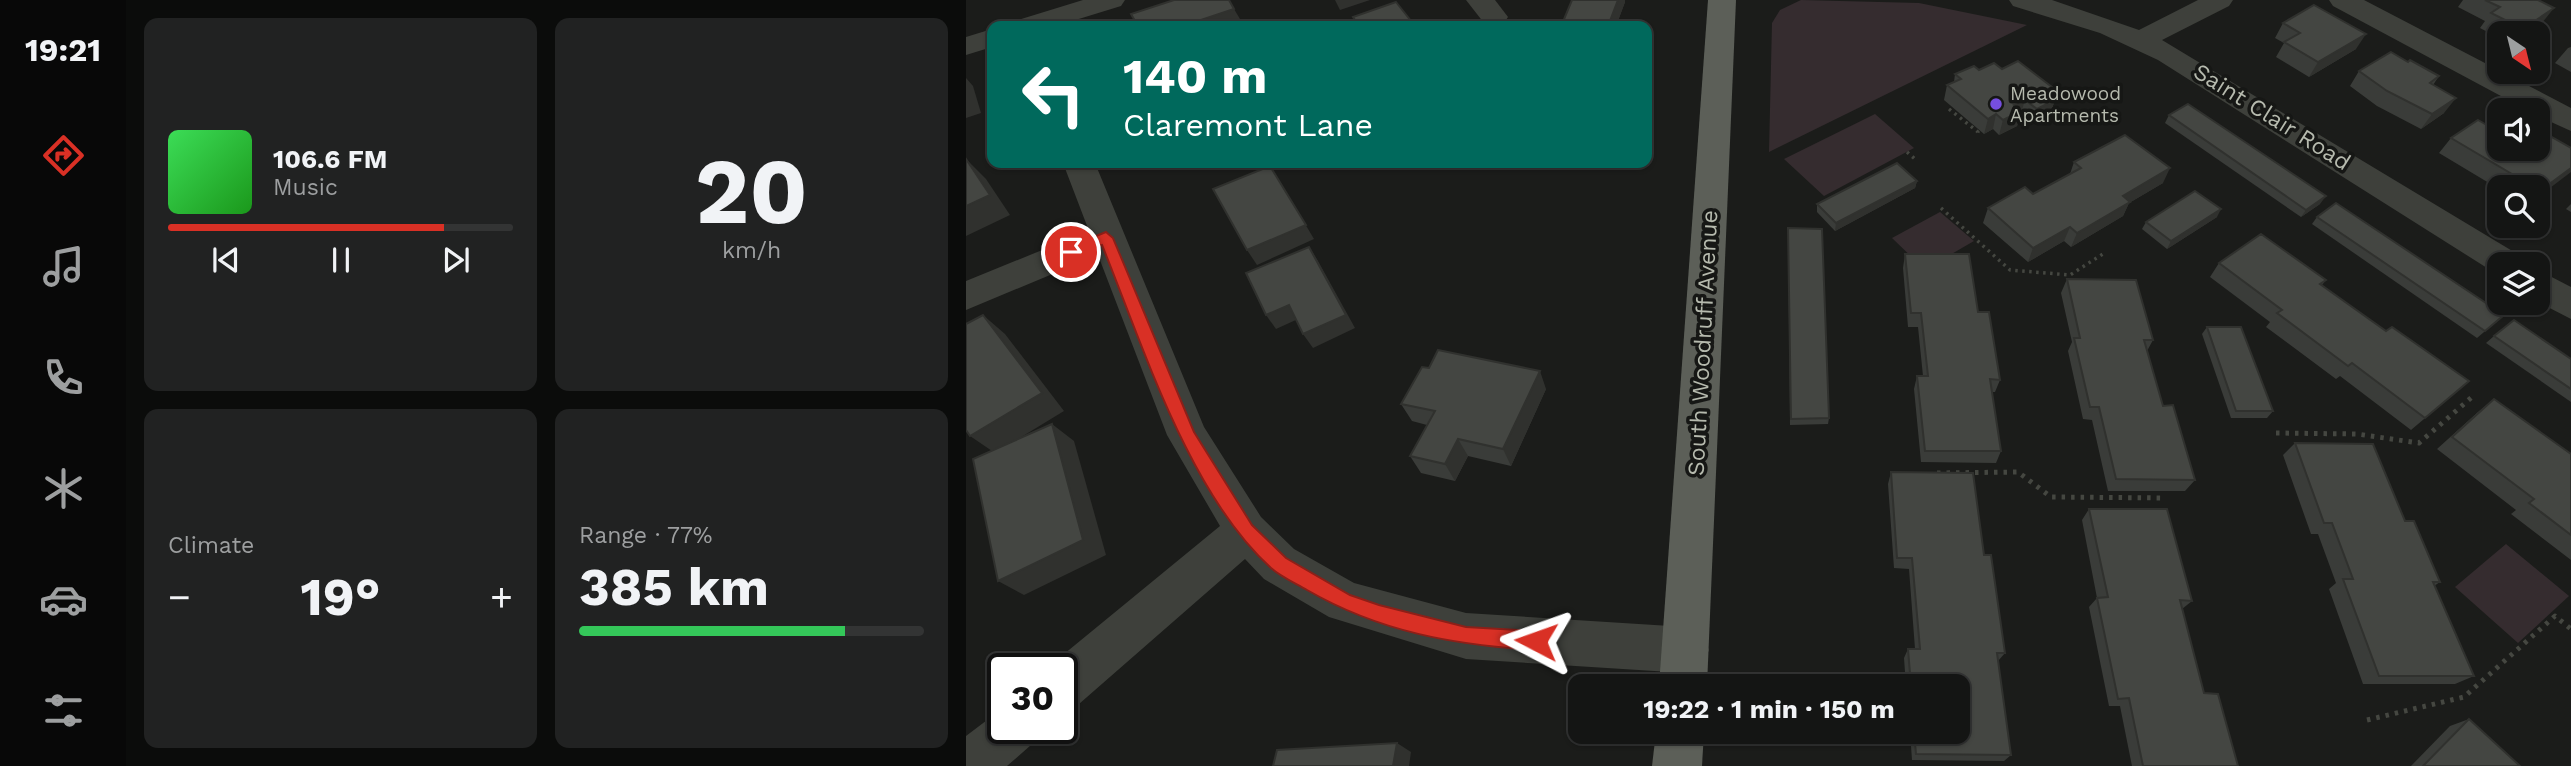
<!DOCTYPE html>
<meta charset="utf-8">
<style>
:root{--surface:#141514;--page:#212222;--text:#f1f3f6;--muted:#9d9fa0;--line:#333434;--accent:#d93025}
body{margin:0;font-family:"Work Sans",sans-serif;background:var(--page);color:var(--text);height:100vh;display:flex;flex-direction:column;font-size:26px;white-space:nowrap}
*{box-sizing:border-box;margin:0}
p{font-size:23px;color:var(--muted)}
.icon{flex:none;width:38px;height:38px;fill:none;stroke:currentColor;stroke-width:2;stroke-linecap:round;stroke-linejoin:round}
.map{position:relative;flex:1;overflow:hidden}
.details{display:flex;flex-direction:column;gap:18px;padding:18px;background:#0b0c0b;width:840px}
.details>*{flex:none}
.banner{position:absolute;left:21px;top:21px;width:665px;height:147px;border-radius:14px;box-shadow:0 2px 5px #0004,0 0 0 2px var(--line);background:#00695c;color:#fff;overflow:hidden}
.needle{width:46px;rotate:145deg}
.buttons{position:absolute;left:1521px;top:21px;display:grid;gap:14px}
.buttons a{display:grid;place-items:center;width:63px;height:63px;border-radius:14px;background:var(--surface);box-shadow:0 2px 5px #0004,0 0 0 2px var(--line);font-size:35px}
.speed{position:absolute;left:21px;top:653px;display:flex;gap:14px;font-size:35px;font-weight:700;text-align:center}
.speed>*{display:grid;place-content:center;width:91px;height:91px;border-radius:50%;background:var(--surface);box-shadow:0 2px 5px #0004,0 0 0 2px var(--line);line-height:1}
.speed .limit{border:4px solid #111;border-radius:10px;background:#fff;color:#111}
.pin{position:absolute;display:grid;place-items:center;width:60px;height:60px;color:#fff;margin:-30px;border:4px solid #fff;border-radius:50%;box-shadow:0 2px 7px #0007}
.me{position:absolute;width:77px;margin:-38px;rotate:274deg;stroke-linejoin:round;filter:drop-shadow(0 0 5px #0008)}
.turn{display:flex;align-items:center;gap:24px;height:147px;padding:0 21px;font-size:32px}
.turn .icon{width:91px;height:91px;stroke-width:2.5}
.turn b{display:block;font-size:49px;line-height:60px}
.big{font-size:52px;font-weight:700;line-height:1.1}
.details .tile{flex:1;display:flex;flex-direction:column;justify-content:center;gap:10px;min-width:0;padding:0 24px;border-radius:14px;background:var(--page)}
.details .dial{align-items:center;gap:0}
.dial b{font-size:91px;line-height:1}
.song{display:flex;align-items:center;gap:21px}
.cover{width:84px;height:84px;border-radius:10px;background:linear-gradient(135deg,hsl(130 70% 55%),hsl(120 70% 35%))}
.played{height:7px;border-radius:4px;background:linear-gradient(90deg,var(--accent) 80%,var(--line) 80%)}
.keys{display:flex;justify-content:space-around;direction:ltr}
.heat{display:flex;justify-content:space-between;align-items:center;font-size:38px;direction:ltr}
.charge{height:10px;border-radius:5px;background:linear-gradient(90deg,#34c759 77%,var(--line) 0)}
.details .tiles{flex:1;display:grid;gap:18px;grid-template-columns:repeat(2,1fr)}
.trip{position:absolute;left:602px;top:674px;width:402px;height:70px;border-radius:14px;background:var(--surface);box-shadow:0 2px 5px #0004,0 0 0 2px var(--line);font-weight:700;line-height:70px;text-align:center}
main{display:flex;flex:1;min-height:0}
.menu{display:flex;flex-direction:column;width:126px;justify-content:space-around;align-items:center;background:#080808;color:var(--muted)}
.menu .icon{width:49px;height:49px}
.menu .on{color:var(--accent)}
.menu b{font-size:32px;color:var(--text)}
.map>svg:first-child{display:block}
</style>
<main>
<nav class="menu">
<b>19:21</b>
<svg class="icon on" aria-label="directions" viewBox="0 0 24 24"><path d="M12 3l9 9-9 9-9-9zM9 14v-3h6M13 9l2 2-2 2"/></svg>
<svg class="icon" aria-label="music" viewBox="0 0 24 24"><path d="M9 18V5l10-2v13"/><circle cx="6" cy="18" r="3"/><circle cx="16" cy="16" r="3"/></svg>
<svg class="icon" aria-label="phone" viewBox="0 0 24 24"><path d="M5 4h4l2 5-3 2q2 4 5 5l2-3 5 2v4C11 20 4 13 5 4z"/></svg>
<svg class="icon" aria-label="climate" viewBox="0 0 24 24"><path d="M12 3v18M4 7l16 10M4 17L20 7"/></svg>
<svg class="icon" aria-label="car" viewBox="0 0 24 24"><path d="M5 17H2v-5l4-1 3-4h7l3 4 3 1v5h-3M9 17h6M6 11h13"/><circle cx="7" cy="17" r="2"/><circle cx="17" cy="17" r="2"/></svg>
<svg class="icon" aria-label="filters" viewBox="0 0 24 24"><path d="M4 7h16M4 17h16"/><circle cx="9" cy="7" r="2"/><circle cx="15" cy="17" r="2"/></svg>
</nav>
<section class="details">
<div class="tiles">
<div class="tile">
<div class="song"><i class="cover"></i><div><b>106.6 FM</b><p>Music</p></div></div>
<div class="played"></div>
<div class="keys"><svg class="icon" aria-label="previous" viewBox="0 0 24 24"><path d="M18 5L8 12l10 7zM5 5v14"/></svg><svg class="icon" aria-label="pause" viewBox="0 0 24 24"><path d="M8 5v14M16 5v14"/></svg><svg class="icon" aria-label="next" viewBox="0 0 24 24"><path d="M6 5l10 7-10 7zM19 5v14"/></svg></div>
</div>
<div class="tile dial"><b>20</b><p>km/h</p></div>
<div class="tile"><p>Climate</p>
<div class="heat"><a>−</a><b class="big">19°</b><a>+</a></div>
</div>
<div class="tile"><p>Range · 77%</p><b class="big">385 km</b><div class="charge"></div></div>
</div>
</section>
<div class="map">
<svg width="1605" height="766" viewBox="0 0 1605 766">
<rect width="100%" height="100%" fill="#1b1c1a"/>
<g fill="#352c2f">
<path d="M835,0L953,3L1061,25L803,152L806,23L814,10Z"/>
<path d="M909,114L948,148L858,196L818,159Z"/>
<path d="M974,212L1008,241L970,263H952L926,238Z"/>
<path d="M1540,544L1603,596L1552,643L1489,587Z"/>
</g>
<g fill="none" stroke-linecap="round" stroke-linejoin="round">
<g stroke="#454741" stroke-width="3.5" stroke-dasharray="2.5 4.5" stroke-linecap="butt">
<path d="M983,109L1012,132L1010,136"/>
<path d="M941,152L950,160"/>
<path d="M975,208L1044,270L1104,275L1140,252"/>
</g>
<g stroke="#454741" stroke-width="5" stroke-dasharray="3.5 6" stroke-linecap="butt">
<path d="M1310,433L1391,434L1453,443L1506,397"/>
<path d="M971,473L1052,472L1085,497L1199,498"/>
<path d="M1401,720L1498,697L1589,616L1605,629"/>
</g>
<g fill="#3e403b" fill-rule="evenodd">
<path d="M117,0H159L155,6L90,26H48L52,20Z"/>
<path d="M500,0H529L542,17L538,23H518Z"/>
<path d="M1043,0H1086L1173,30L1232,0H1267L1263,6L1196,40L1553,255L1559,264H1533V275L1529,273L1192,60L1134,33L1047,6Z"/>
<path d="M1363,0H1398L1605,108V131L1572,116V110H1561L1367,6Z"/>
<path d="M26,29V47L0,55V37Z"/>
<path d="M97,163H129L238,427L295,517L328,549L388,583L500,613L720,627L736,634L743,650L736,666L720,673L500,659L363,617L298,579L279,559L113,704L96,711V668H81L254,526L201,435L132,255L0,310V281L123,231Z"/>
<path d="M1572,270L1605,287V319L1572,302Z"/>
<path d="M37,708V728H72L65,745L41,766H0V736Z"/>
</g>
<g fill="#5c5f58" fill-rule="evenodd">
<path d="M742,0H770L741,686H693Z"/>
<path d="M690,732H738L736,766H686Z"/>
</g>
</g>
<g fill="#3a3c39">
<path d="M606,0H659V2L650,26H596V24Z"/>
<path d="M1497,0H1572L1576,23L1561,33H1533V38L1514,28L1519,21L1492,7Z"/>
<path d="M1317,23L1390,49L1343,77L1310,57L1318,43L1309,38Z"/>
<path d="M1605,47V72L1589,63L1602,48Z"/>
<path d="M1442,62L1473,76L1467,85L1478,113L1455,129L1411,106L1384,86L1393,71Z"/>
<path d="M1036,69L1086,87L1083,95L1089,100L1084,114L1066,123L1054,115L1051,126L1033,135L1027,129L1018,134L978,100L981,85L988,82L989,74L1013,70Z"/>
<path d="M1203,115L1354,204L1335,217L1199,123Z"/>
<path d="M1485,138L1533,149L1605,148L1572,197V187H1533V189L1473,153Z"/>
<path d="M1108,162L1197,183L1163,203L1157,216L1105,247L1098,241L1062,262L1017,223L1022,208L1067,194L1104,174Z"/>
<path d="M951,181L949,188L869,231L851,212V204Z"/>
<path d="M1605,204V212L1600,209Z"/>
<path d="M1251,217L1201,249L1176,229L1180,222Z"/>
<path d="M1351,217L1538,315L1511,338L1346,224Z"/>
<path d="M822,228L863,418L862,424L824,425Z"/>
<path d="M939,254L1012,312L1034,380L1029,392H1026L1035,451L1030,463L955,462L948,389L951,376H957L952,327H942L937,268Z"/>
<path d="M1253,263L1360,280L1356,285L1420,331L1503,381L1445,430L1374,376L1370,379L1300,327L1304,322L1244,277Z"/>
<path d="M1101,279L1187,340L1181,351L1197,406L1229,480L1219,491H1142L1126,420L1117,419L1102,351L1106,342L1095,293Z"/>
<path d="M1241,327L1307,411L1301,418H1265L1236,334Z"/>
<path d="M1528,336L1605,359V402L1520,343Z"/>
<path d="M580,389L545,466L502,456L489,481L455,473L444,456L461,425L446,421L435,404Z"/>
<path d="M1528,399L1605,454V560L1545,514L1550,510L1471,449L1512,412Z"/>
<path d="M1329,443L1439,521L1474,582L1468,586L1508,676L1489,684H1397L1363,589L1370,583L1352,534H1345L1317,455Z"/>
<path d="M925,472L1018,555L1039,653L1032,661L1045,755L1038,761L946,760L944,732H992V686H940L938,658L942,649H949L943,569L928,568L922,484Z"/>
<path d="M1123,509L1226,601L1216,609L1238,693L1272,766H1166L1154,706H1143L1123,607L1131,598L1116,520Z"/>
<path d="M1503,719L1554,766H1445L1484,726Z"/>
</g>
<g fill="#30312e">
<path d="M369,0H404L374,10Z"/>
<path d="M652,0H659V2L650,26H642Z"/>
<path d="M1588,8L1576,23L1561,33H1554L1557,29Z"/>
<path d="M268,9L277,24L269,26H217Z"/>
<path d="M1400,34L1390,49L1343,77L1352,62Z"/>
<path d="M0,78L7,86L15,113L0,118Z"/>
<path d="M1086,87L1081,102L1078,91Z"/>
<path d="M1490,98L1478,113L1455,129L1466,114Z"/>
<path d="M1059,100L1051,126L1033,135L1037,120L1048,105Z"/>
<path d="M1089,100L1084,114L1066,123L1071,109Z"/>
<path d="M1030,114L1027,129L1018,134L1022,119Z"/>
<path d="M0,159L20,179L44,215L0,236Z"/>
<path d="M1204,168L1197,183L1163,203L1157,216L1105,247L1111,233L1157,196Z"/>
<path d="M1605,168V172L1572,197V194L1574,191Z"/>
<path d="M313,180L348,239L291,265L281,250Z"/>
<path d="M951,181L949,188L869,231L870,223Z"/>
<path d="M1360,196L1354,204L1335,217L1340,210Z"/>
<path d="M1255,209L1251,217L1201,249L1205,241Z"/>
<path d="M1104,227L1098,241L1062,262L1067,248Z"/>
<path d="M343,247L352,261L389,328L347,348L337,334Z"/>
<path d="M323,305L332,319L310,329L300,315Z"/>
<path d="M17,315L39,334L98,411L29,453L4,436Z"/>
<path d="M574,371L580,389L545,466L537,449Z"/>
<path d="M86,424L108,441L140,555L58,595L32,581Z"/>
<path d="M492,439L502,456L489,481L479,464Z"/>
<path d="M431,743L445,752L443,766H427Z"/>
</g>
<g fill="#444642" stroke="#30312e" stroke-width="2">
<path d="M208,0H263L268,9L217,26H172L165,14Z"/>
<path d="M606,0H652L642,26L596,24Z"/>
<path d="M1519,0H1572L1588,8L1557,29L1525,13L1534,7Z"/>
<path d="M430,2L449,26H393L387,17Z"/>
<path d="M1348,5L1400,34L1352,62L1318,42L1334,33L1317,23Z"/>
<path d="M1425,52L1442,62L1444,60L1473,76L1464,83L1490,98L1466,114L1421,91L1393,71Z"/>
<path d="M1052,61L1086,87L1078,91L1089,100L1071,109L1059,100L1048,105L1056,111L1037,120L1030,114L1022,119L981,85L995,79L989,74L1008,66L1013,70L1028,63L1036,69Z"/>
<path d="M1222,104L1360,196L1340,210L1203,115Z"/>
<path d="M1512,120L1533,132V149H1572V133L1575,131L1605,148V168L1574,191L1572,189V187H1568L1485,138Z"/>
<path d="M1159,135L1204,168L1157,196L1164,202L1111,233L1104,227L1067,248L1022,208L1059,187L1067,194L1115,168L1108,162Z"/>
<path d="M0,159L24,195L0,206Z"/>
<path d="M931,163L951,181L870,223L851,204Z"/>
<path d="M304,166L340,225L281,250L247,189Z"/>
<path d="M1229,191L1255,209L1205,241L1180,222Z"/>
<path d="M1370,203L1538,315L1519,331L1351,217Z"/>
<path d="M822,228L856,229L863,418L825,419Z"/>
<path d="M1295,234L1360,280L1354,284L1420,331L1426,327L1503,381L1459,418L1386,363L1382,366L1311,313L1316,310L1253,263Z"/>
<path d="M343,247L380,315L337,334L323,305L300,315L280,273Z"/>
<path d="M939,254H1003L1012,312H1023L1034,380L1024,379L1035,451H959L951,376H962L955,313H945Z"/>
<path d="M1101,279L1170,280L1187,340H1178L1197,406L1207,405L1229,480L1150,479L1133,407H1124L1108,338H1114Z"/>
<path d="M17,315L76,393L4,436L0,430V324Z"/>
<path d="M1548,320L1605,359V389L1528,336Z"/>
<path d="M1241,327H1275L1307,411H1270Z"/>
<path d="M472,350L574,371L537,449L492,439L479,464L444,456L469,411L435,404L456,367L463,368Z"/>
<path d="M1528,399L1605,454V535L1563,503L1568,499L1486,437Z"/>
<path d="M86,424L117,540L32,581L7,459Z"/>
<path d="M1329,443L1407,444L1439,521H1448L1474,582H1467L1508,676H1413L1377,579H1387L1366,523H1358Z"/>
<path d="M925,472L1007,473L1018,555H1025L1039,653H1031L1045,755L950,754L948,732H992V686H945L942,649H954L946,558H931Z"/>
<path d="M1123,509H1201L1226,601L1214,600L1238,693L1252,694L1272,766H1177L1163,698L1152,699L1131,598L1142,597Z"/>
<path d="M1503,719L1554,766H1457Z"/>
<path d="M431,743L427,766H307L311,750Z"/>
</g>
<path fill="#d93025" stroke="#8d1f18" stroke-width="2" d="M140,232L147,238L228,432L286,525L320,558L384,595L413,605L500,627L570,631L577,634L580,641L577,648L570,650C488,645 414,632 341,590C329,583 315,577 305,568C223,494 177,346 136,245L105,257L98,252L100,248Z"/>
<circle fill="#764ee0" stroke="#161715" stroke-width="2.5" cx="1030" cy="104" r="7"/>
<g text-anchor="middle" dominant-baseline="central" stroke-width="7" stroke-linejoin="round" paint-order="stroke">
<g font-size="19" fill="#b6baae" stroke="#161715" text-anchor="start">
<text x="1044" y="93">Meadowood<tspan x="1044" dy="22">Apartments</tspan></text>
</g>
<g font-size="23" fill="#b6baae" stroke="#161715">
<text transform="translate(1306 117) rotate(32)">Saint Clair Road</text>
<text transform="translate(737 343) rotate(-87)">South Woodruff Avenue</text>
</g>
</g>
</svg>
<div class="buttons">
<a><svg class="needle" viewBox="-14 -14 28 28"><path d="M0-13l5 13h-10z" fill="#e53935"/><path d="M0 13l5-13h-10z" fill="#9d9fa0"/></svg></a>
<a><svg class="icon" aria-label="sound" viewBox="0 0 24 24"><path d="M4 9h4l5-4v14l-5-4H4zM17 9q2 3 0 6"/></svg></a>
<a><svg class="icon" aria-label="search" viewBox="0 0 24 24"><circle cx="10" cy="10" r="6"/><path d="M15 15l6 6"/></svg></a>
<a><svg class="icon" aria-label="layers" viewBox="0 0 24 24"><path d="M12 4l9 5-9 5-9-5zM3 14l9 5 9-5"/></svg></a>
</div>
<div class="speed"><div class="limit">30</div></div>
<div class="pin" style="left:105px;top:252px;background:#d93025"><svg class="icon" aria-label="arrive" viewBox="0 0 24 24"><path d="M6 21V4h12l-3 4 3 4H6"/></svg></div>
<svg class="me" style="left:570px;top:641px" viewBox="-20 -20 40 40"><path d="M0-17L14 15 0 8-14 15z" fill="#d93025" stroke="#fff" stroke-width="4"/></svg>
<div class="trip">19:22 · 1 min · 150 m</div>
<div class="banner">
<div class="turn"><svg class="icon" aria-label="left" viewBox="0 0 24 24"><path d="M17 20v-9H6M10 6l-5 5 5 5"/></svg><div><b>140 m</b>Claremont Lane</div></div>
</div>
</div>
</main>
